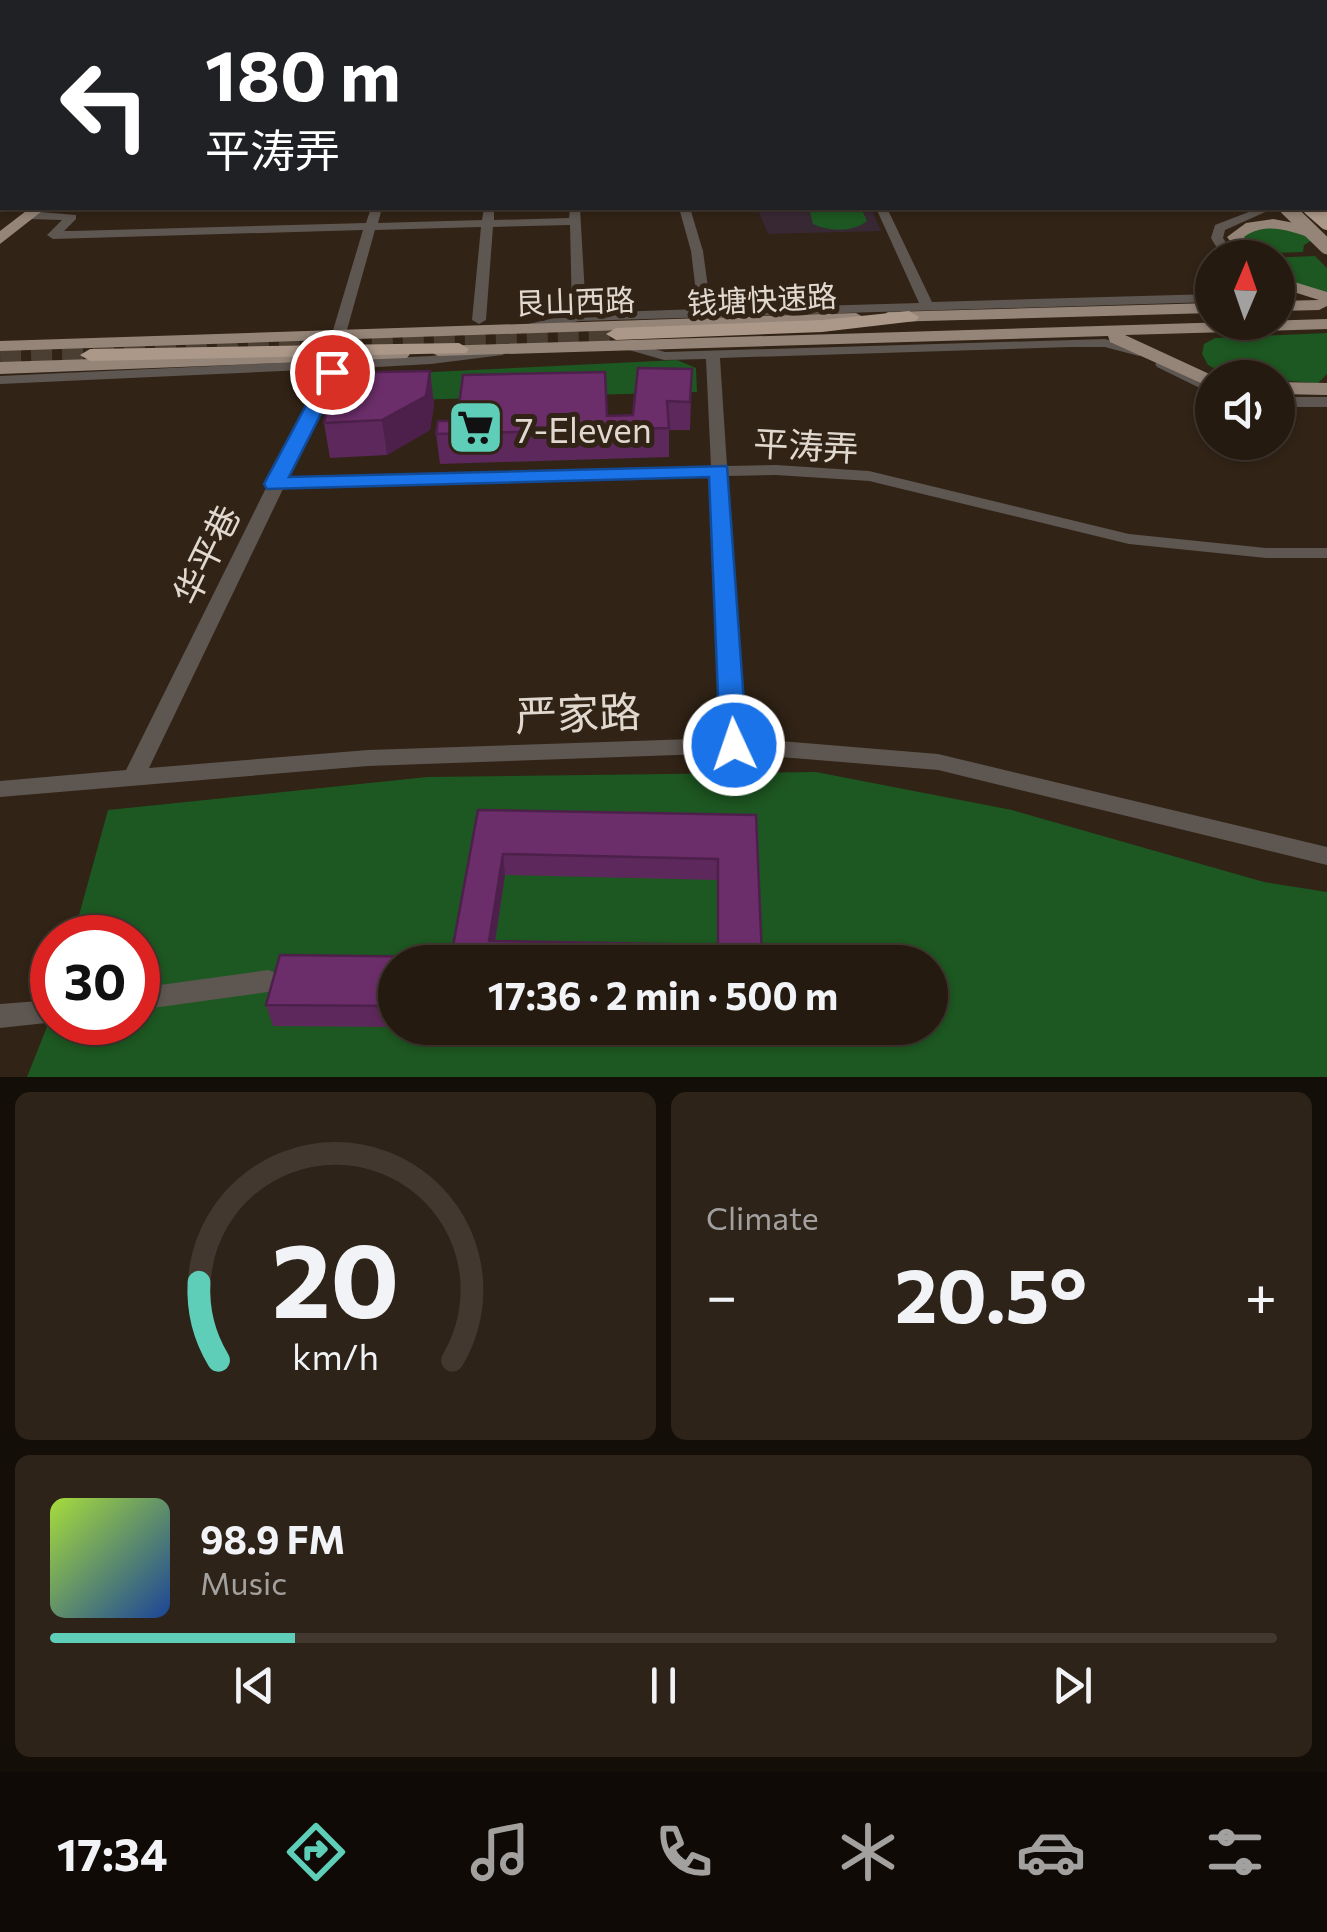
<!DOCTYPE html>
<meta charset="utf-8">
<style>
:root{--surface:#251a10;--page:#2d2319;--text:#f1f3f6;--muted:#a3a19f;--line:#423830;--accent:#5eceb8}
body{margin:0;font-family:Commissioner,"Noto Sans SC",sans-serif;background:var(--page);color:var(--text);height:100vh;display:flex;flex-direction:column;font-size:38px;white-space:nowrap}
*{box-sizing:border-box;margin:0}
p{font-size:32px;color:var(--muted)}
.icon{flex:none;width:55px;height:55px;fill:none;stroke:currentColor;stroke-width:2;stroke-linecap:round;stroke-linejoin:round}
.map{position:relative;height:1077px;overflow:hidden}
.details{display:flex;flex-direction:column;gap:15px;padding:15px;background:#140e09;flex:1}
.details>*{flex:none}
.top-card{position:absolute;left:0px;top:0px;width:1328px;height:210px;box-shadow:0 2px 8px #0004,0 0 0 2px var(--line);background:#202124;color:#fff;overflow:hidden}
.needle{width:65px;rotate:2deg}
.controls{position:absolute;left:1195px;top:240px;display:grid;gap:20px}
.controls a{display:grid;place-items:center;width:100px;height:100px;border-radius:50%;background:var(--surface);box-shadow:0 2px 8px #0004,0 0 0 2px var(--line);font-size:50px}
.speed{position:absolute;left:30px;top:915px;display:flex;gap:20px;font-size:50px;font-weight:700;text-align:center}
.speed>*{display:grid;place-content:center;width:130px;height:130px;border-radius:50%;background:var(--surface);box-shadow:0 2px 8px #0004,0 0 0 2px var(--line);line-height:1}
.speed .limit{border:15px solid #d22;background:#fff;color:#111}
.pin{position:absolute;display:grid;place-items:center;width:85px;height:85px;color:#fff;margin:-42px;border:5px solid #fff;border-radius:50%;box-shadow:0 2px 10px #0007}
.me{position:absolute;width:110px;margin:-55px;rotate:357deg;stroke-linejoin:round;filter:drop-shadow(0 0 8px #0008)}
.turn{display:flex;align-items:center;gap:35px;height:210px;padding:0 40px;font-size:45px}
.turn .icon{width:130px;height:130px;stroke-width:2.5}
.turn b{display:block;font-size:70px;line-height:85px}
.big{font-size:75px;font-weight:700;line-height:1.1}
.details .widget{flex:1;display:flex;flex-direction:column;justify-content:center;gap:15px;min-width:0;padding:0 35px;border-radius:15px;background:var(--page)}
.details .dial{align-items:center;gap:0}
.dial svg{height:260px;overflow:visible;fill:none;stroke:var(--line);stroke-width:7;stroke-linecap:round;text-anchor:middle}
.dial text{fill:var(--text);stroke:none}
.song{display:flex;align-items:center;gap:30px}
.cover{width:120px;height:120px;border-radius:15px;background:linear-gradient(135deg,hsl(80 70% 55%),hsl(220 70% 35%))}
.played{height:10px;border-radius:5px;background:linear-gradient(90deg,var(--accent) 20%,var(--line) 20%)}
.keys{display:flex;justify-content:space-around;direction:ltr}
.heat{display:flex;justify-content:space-between;align-items:center;font-size:55px;direction:ltr}
.details .tiles{flex:1;display:grid;gap:15px;grid-template-columns:1fr 1fr}
.widget:last-child{grid-column:span 2}
.trip{position:absolute;left:378px;top:945px;width:570px;height:100px;border-radius:50px;background:var(--surface);box-shadow:0 2px 8px #0004,0 0 0 2px var(--line);font-weight:700;line-height:100px;text-align:center}
.tab-bar{display:flex;height:160px;justify-content:space-around;align-items:center;background:#0f0a06;color:var(--muted)}
.tab-bar .icon{width:70px;height:70px}
.tab-bar .current{color:var(--accent)}
.tab-bar b{font-size:45px;color:var(--text)}
.map>svg:first-child{display:block}
</style>
<div class="map">
<svg width="1327" height="1077" viewBox="0 0 1327 1077">
<rect width="100%" height="100%" fill="#312316"/>
<path fill="#382834" d="M757,208H871L881,231L768,234Z"/>
<g fill="#1d5721" fill-rule="evenodd">
<path d="M809,208H861L867,221C854,232 829,232 813,224Z"/>
<path d="M1265,228H1284L1316,238L1304,245L1303,252L1249,254L1239,244L1247,232Z"/>
<path d="M1315,256L1327,268V295L1278,277V258H1262Z"/>
<path d="M1327,333V374L1318,383L1231,377L1208,365L1202,354L1204,344L1215,338Z"/>
<path d="M677,360L696,368L697,392L370,401L343,392L348,382L369,375Z"/>
<path d="M816,772L1012,810L1264,882L1327,892V1077H27L52,1014V1022H138V938L73,937L108,810L427,777ZM395,962H930V1028H395Z"/>
</g>
<g fill="none" stroke-linecap="round" stroke-linejoin="round">
<path stroke="#4b3e32" stroke-width="21" stroke-dasharray="21 10" stroke-linecap="butt" d="M0,353L616,334"/>
<g fill="#5e5650" fill-rule="evenodd">
<path d="M619,0H627L628,2H620Z"/>
<path d="M688,0H696L697,2H689Z"/>
<rect x="0" y="17" width="2" height="4"/>
<path d="M2,76V82L0,83V77Z"/>
<rect x="1325" y="192" width="2" height="8"/>
<path d="M371,208H382L378,223L482,220L484,208H494V220L569,218L570,208H580L586,313L698,309L691,251L679,208H690L703,251L711,309L919,303L876,208H887L932,302L1212,294V302L579,321L529,332L522,328L524,325L572,314L570,225L493,227L486,320L479,324L472,320L481,227L375,230L345,337L338,341L331,337L363,230L53,239L47,235L62,220L29,219L23,215L29,211L76,215V219L64,231H71L366,223Z"/>
<path d="M1259,208H1274L1225,230L1223,238L1236,258H1223L1211,238L1215,225Z"/>
<path d="M1105,339L1144,349L1146,352L1139,356L1105,347H1071L720,358L727,466L776,465L869,471L1129,534L1266,548H1327V558H1266L1129,544L869,481L776,475L727,476L743,738L938,754L1327,847V865L938,770L733,753L368,766L0,797V781L126,770L267,486L266,484L271,480L326,369L0,384V376L431,356L498,348L505,352L503,355L431,364L341,369L288,479L711,467L706,359L664,360L622,348V342L627,341L665,352ZM711,477L722,738L368,750L149,768L283,489Z"/>
<path d="M1162,360L1212,384V394L1157,367L1155,364Z"/>
<rect x="1278" y="397" width="49" height="10"/>
<path d="M268,970L277,973L281,981L277,989L268,992L138,1010V988Z"/>
<path d="M52,1000V1022H55L0,1028V1004Z"/>
</g>
<g fill="#958578" fill-rule="evenodd">
<path d="M1087,0H1099L1100,2H1089Z"/>
<path d="M1325,199H1327V208H1323Z"/>
<path d="M30,208H46L0,244V231Z"/>
<path d="M1273,219L1300,224L1322,234L1314,239C1290,231 1266,221 1244,237L1260,258H1243L1227,237L1246,223Z"/>
<path d="M1278,277L1327,292V306L1319,310L1278,311V301L1319,300L1278,287Z"/>
<path d="M1212,303V313L888,322L879,317L888,312Z"/>
<path d="M856,313L865,318L862,322L0,351V341Z"/>
<path d="M1327,319V329L1125,335L1218,378H1212V388L1110,342L1108,336L438,356L429,351L438,346Z"/>
<path d="M401,349L410,354L407,358L0,374V362Z"/>
<path d="M1278,382L1327,383V395L1278,394Z"/>
</g>
<g fill="#ab9888" fill-rule="evenodd">
<path d="M1046,0H1059L1061,2H1048Z"/>
<path d="M1067,0H1079L1081,2H1069Z"/>
<path d="M909,311L919,317L916,321L822,332L616,340L606,334L616,328L822,320Z"/>
<path d="M459,343L469,349L466,353L90,361L80,355L90,349Z"/>
</g>
<path stroke="#958578" stroke-width="15" d="M1287,208L1327,247"/>
<path stroke="#ab9888" stroke-width="16" d="M1311,208L1327,222"/>
</g>
<g fill="#5d285b" fill-rule="evenodd">
<path d="M692,369L690,430H669V457L440,464L436,434L607,416L633,415Z"/>
<path d="M430,371L434,405L430,430L387,455L330,458L324,423Z"/>
<path d="M478,810L756,815L762,958L928,961V962H395V1027L273,1026L266,1005L280,955L451,957ZM505,875L717,880V945L495,941Z"/>
<path d="M930,974L937,1011L932,1031L500,1028H930Z"/>
</g>
<g fill="#4c204a">
<path d="M430,371L434,405L430,430L387,455L382,420Z"/>
<path d="M503,854L505,875L492,961L489,941Z"/>
</g>
<g fill="#6c2e6a" stroke="#4c204a" stroke-width="2.5" fill-rule="evenodd">
<path d="M638,368L692,369L690,402L667,401L669,428L436,434L438,421H457L463,375L605,372L607,416L633,415Z"/>
<path d="M430,371L426,396L382,420L324,423L330,393L377,372Z"/>
<path d="M478,810L756,815L762,958L928,961V962H395V1006L266,1005L280,955L451,957ZM503,854L718,859V945L489,941Z"/>
<path d="M930,974L937,1011H930Z"/>
</g>
<path fill="#1a73e8" stroke="#114b97" stroke-width="2.5" d="M326,368L342,372L289,477L727,466L747,745L743,752L734,755L720,745L709,477L267,489L264,484Z"/>
<defs>
<symbol id="supermarket-square" viewBox="-11 -11 22 22"><rect x="-9" y="-9" width="18" height="18" rx="4" fill="#5eceb8" stroke="#312316"/><path d="M-6-5.5h2.5l.6 2H6L4.5 2H-2.5L-4.4-4H-6ZM-1.5 3.2a1.3 1.3 0 1 0 .1 0ZM3 3.2a1.3 1.3 0 1 0 .1 0Z" fill="#111"/></symbol>
</defs>
<g fill-rule="evenodd">
<use href="#supermarket-square" x="444" y="396" width="63" height="63"/>
</g>
<g text-anchor="middle" dominant-baseline="central" stroke-width="10" stroke-linejoin="round" paint-order="stroke">
<g font-size="30" fill="#e1d8cf" stroke="#312316">
<text transform="translate(762 298) rotate(-3)">钱塘快速路</text>
<text transform="translate(575 300) rotate(-2)">艮山西路</text>
</g>
<g font-size="35" fill="#e1d8cf" stroke="#312316" text-anchor="start">
<text x="515" y="428">7-Eleven</text>
</g>
<g font-size="35" fill="#e1d8cf" stroke="#312316">
<text transform="translate(806 444) rotate(3)">平涛弄</text>
<text transform="translate(205 554) rotate(-64)">华平巷</text>
</g>
<g font-size="42" fill="#e1d8cf" stroke="#312316">
<text transform="translate(578 712) rotate(-2)">严家路</text>
</g>
</g>
</svg>
<div class="controls">
<a><svg class="needle" viewBox="-14 -14 28 28"><path d="M0-13l5 13h-10z" fill="#e53935"/><path d="M0 13l5-13h-10z" fill="#a3a19f"/></svg></a>
<a><svg class="icon" aria-label="sound" viewBox="0 0 24 24"><path d="M4 9h4l5-4v14l-5-4H4zM17 9q2 3 0 6"/></svg></a>
</div>
<div class="speed"><div class="limit">30</div></div>
<div class="pin" style="left:332px;top:372px;background:#d93025"><svg class="icon" aria-label="arrive" viewBox="0 0 24 24"><path d="M6 21V4h12l-3 4 3 4H6"/></svg></div>
<svg class="me" style="left:734px;top:745px" viewBox="-20 -20 40 40"><circle r="17" fill="#1a73e8" stroke="#fff" stroke-width="3"/><path d="M0-11L8 9 0 5-8 9z" fill="#fff"/></svg>
<div class="trip">17:36 · 2 min · 500 m</div>
<div class="top-card">
<div class="turn"><svg class="icon" aria-label="left" viewBox="0 0 24 24"><path d="M17 20v-9H6M10 6l-5 5 5 5"/></svg><div><b>180 m</b>平涛弄</div></div>
</div>
</div>
<section class="details">
<div class="tiles">
<div class="widget dial"><svg viewBox="0 0 100 80">
<path d="M14 69A42 42 0 1 1 86 69"/>
<path d="M14 69A42 42 0 0 1 8 45" stroke="#5eceb8"/>
<text x="50" y="56" font-size="32" font-weight="700">20</text>
<text x="50" y="72" font-size="11">km/h</text>
</svg></div>
<div class="widget"><p>Climate</p>
<div class="heat"><a>−</a><b class="big">20.5°</b><a>+</a></div>
</div>
<div class="widget">
<div class="song"><i class="cover"></i><div><b>98.9 FM</b><p>Music</p></div></div>
<div class="played"></div>
<div class="keys"><svg class="icon" aria-label="previous" viewBox="0 0 24 24"><path d="M18 5L8 12l10 7zM5 5v14"/></svg><svg class="icon" aria-label="pause" viewBox="0 0 24 24"><path d="M8 5v14M16 5v14"/></svg><svg class="icon" aria-label="next" viewBox="0 0 24 24"><path d="M6 5l10 7-10 7zM19 5v14"/></svg></div>
</div>
</div>
</section>
<nav class="tab-bar">
<b>17:34</b>
<svg class="icon current" aria-label="directions" viewBox="0 0 24 24"><path d="M12 3l9 9-9 9-9-9zM9 14v-3h6M13 9l2 2-2 2"/></svg>
<svg class="icon" aria-label="music" viewBox="0 0 24 24"><path d="M9 18V5l10-2v13"/><circle cx="6" cy="18" r="3"/><circle cx="16" cy="16" r="3"/></svg>
<svg class="icon" aria-label="phone" viewBox="0 0 24 24"><path d="M5 4h4l2 5-3 2q2 4 5 5l2-3 5 2v4C11 20 4 13 5 4z"/></svg>
<svg class="icon" aria-label="climate" viewBox="0 0 24 24"><path d="M12 3v18M4 7l16 10M4 17L20 7"/></svg>
<svg class="icon" aria-label="car" viewBox="0 0 24 24"><path d="M5 17H2v-5l4-1 3-4h7l3 4 3 1v5h-3M9 17h6M6 11h13"/><circle cx="7" cy="17" r="2"/><circle cx="17" cy="17" r="2"/></svg>
<svg class="icon" aria-label="filters" viewBox="0 0 24 24"><path d="M4 7h16M4 17h16"/><circle cx="9" cy="7" r="2"/><circle cx="15" cy="17" r="2"/></svg>
</nav>
